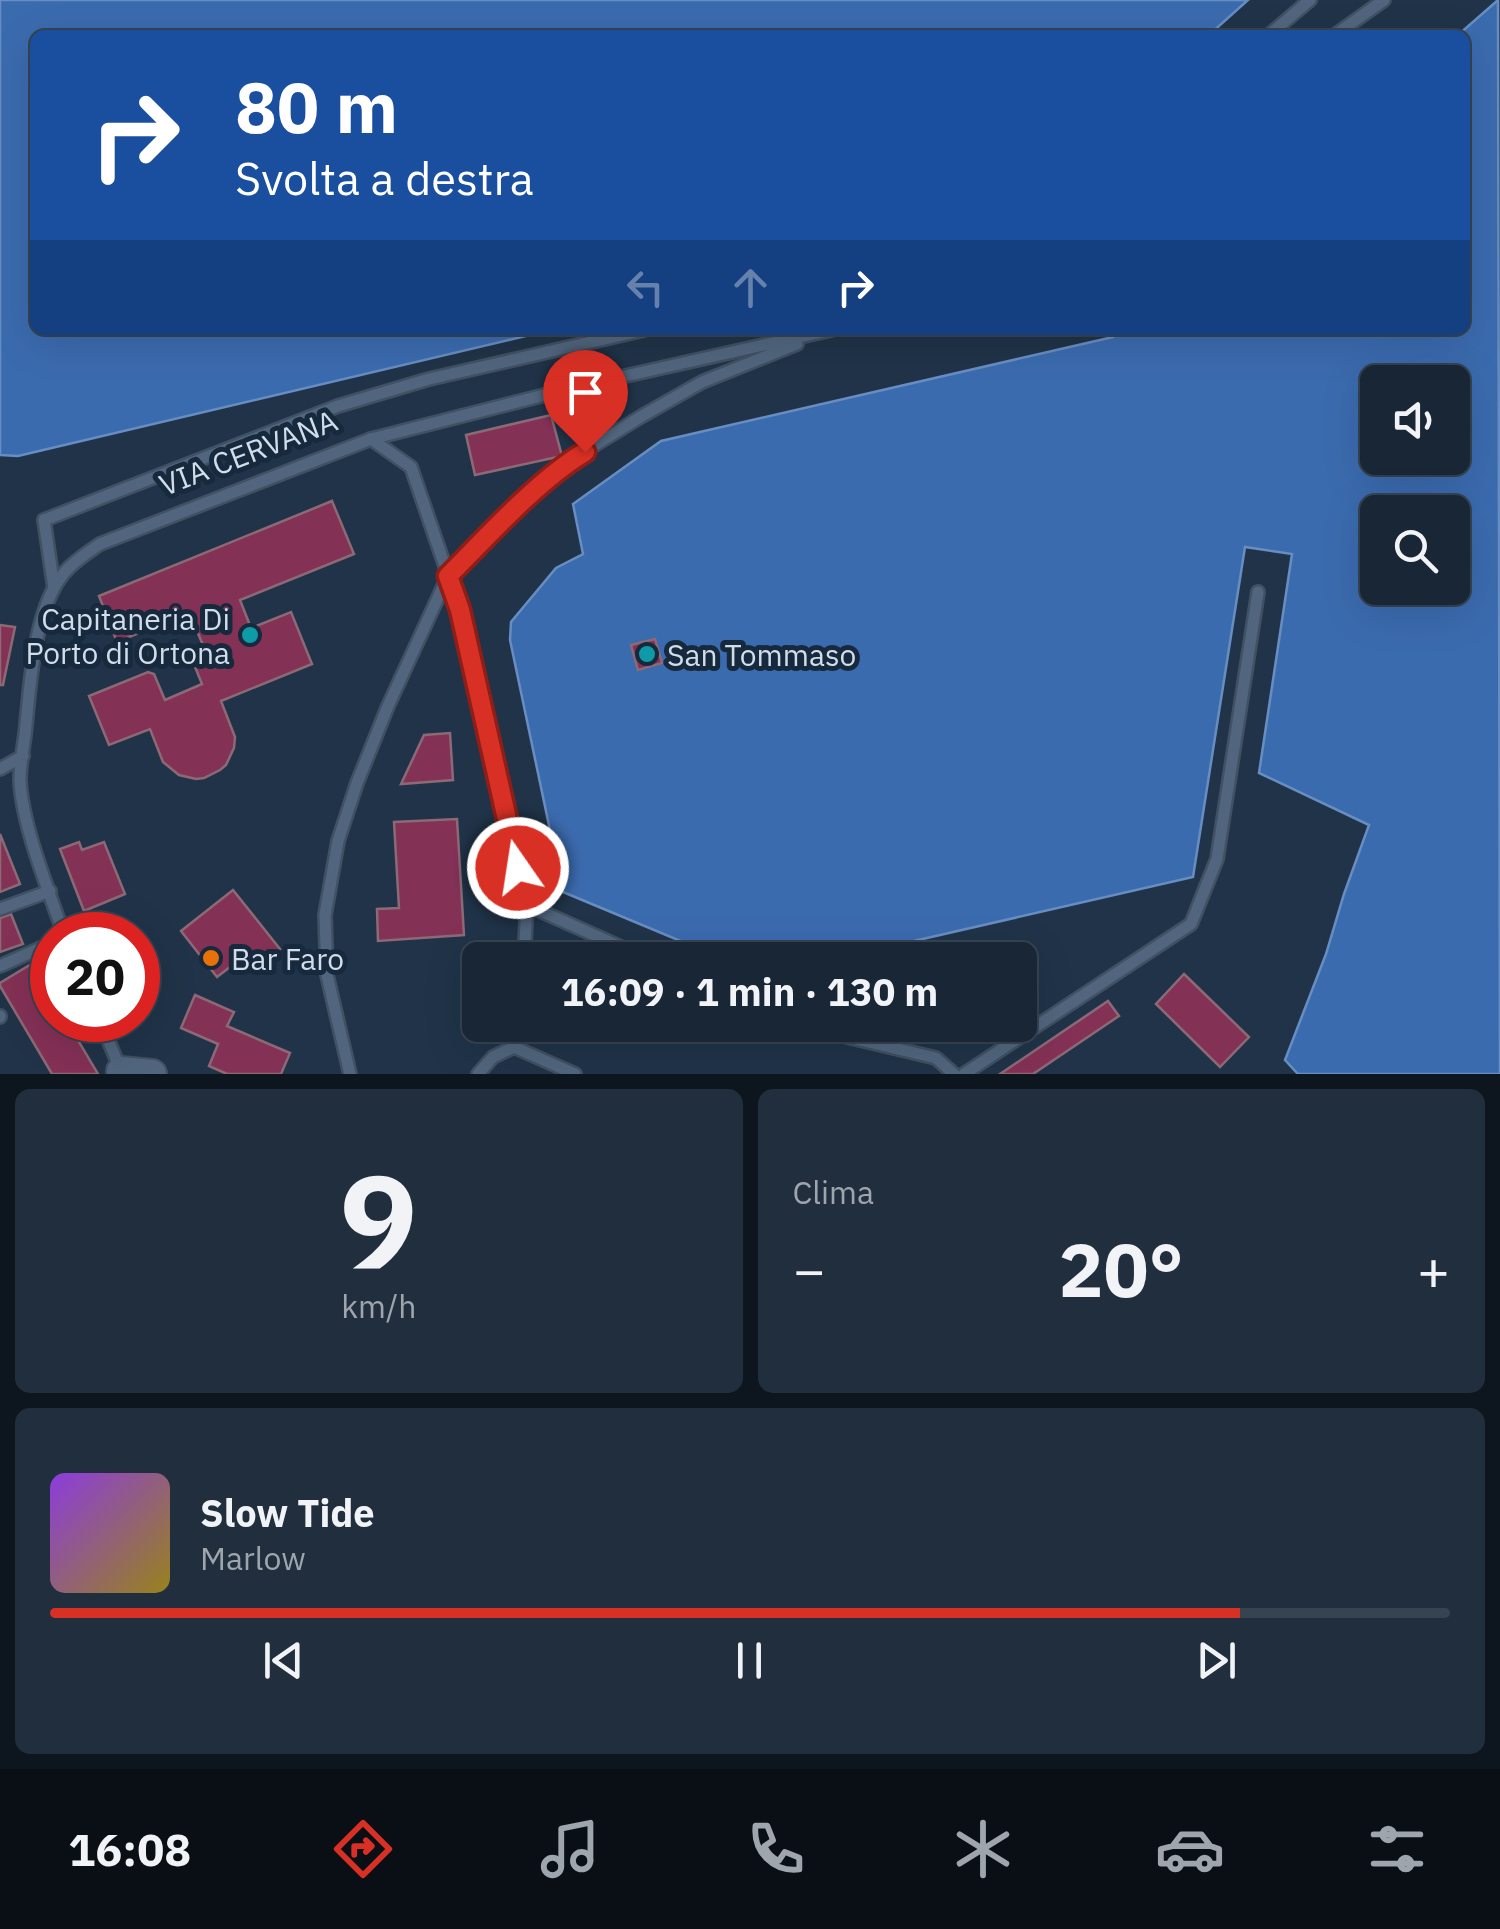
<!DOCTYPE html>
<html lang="it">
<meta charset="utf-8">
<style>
:root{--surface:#182636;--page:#212e3e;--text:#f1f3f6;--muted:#9fa5ad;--line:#364351;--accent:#d93025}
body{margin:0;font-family:"IBM Plex Sans",sans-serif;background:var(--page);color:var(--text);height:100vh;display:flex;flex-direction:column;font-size:38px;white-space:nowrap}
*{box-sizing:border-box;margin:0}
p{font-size:32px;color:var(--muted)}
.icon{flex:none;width:55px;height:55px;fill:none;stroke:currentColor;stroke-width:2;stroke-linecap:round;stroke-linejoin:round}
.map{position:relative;height:1074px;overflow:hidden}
.sheet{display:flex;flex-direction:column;gap:15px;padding:15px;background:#0d151e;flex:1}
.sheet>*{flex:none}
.guide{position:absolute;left:30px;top:30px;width:1440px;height:305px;border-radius:15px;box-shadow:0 10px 40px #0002,0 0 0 2px var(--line);background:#1a4fa0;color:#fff;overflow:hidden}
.fabs{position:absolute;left:1360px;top:365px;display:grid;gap:20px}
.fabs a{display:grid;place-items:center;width:110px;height:110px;border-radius:15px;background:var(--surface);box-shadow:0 10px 40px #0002,0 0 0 2px var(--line);font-size:50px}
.speed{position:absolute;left:30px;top:912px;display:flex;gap:20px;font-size:50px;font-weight:700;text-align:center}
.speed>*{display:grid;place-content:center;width:130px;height:130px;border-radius:50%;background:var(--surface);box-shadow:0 10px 40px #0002,0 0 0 2px var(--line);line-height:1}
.speed .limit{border:15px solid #d22;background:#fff;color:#111}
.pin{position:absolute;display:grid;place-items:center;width:85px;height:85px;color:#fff;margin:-102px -42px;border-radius:50% 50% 50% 0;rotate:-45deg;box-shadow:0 0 10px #0007}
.pin .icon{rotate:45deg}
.me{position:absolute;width:110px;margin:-55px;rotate:347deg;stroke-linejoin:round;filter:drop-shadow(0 0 8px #0008)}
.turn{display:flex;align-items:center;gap:35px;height:210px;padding:0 40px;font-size:45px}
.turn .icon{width:130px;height:130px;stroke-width:2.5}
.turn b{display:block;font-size:70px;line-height:85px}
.lanes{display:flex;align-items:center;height:95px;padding:0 40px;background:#0003;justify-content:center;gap:50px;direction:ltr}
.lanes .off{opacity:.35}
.big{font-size:75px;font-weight:700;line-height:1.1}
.sheet .card{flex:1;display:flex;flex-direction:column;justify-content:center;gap:15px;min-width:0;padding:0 35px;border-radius:15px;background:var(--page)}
.sheet .dial{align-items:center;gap:0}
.dial b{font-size:130px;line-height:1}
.song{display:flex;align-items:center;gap:30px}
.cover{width:120px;height:120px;border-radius:15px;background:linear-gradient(135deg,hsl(270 70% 55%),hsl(50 70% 35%))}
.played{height:10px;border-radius:5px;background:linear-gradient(90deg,var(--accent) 85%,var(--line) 85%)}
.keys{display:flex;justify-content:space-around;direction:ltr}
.heat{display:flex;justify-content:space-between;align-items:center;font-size:55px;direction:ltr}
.sheet .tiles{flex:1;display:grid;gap:15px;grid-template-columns:1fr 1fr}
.card:last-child{grid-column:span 2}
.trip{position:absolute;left:462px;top:942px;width:575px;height:100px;border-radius:15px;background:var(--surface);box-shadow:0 10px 40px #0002,0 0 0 2px var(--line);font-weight:700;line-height:100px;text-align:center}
.tabs{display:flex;height:160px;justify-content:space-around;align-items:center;background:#0a0f16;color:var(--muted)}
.tabs .icon{width:70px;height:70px}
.tabs .selected{color:var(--accent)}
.tabs b{font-size:45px;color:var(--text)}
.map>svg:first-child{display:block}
</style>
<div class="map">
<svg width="1500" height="1074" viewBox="0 0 1500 1074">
<rect width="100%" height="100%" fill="#203348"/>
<g fill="#3b6baf" stroke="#688dc1" stroke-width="2.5" fill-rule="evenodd">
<path d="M0,0H1248L1209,35H35V330H551L18,456L0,455Z"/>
<path d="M1498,0L1500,1074H1298L1285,1060L1326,954L1344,894L1369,825L1259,773L1292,554L1245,547L1193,877L831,960H726L563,892L510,640L511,622L556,568L583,554L573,504L661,441L1113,337L1121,330H1465V35H1458ZM1378,382H1452V458H1378ZM1378,512H1452V588H1378Z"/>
</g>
<g fill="#843156" stroke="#8b6a76" stroke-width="2.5">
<path d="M551,415L562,456L475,475L466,435Z"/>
<path d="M332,501L354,554L240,600L251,628L291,612L312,664L221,701L235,737L234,748L226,765L220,770L204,778L196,779L179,775L163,762L150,729L109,745L89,696L148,672L154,674L165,700L202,684L193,662L195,655L205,650L189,612L117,642L99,596Z"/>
<path d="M0,625L15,627L3,685H0Z"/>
<path d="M655,639L662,663L638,670L631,645Z"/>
<path d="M450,733L453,780L401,784L424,735Z"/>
<path d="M457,819L464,935L378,941L377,909L399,908L394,822Z"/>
<path d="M0,834L20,884L0,892Z"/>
<path d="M79,842L82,850L104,842L125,894L84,911L60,849Z"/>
<path d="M233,890L280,949L262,963L251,951L217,977L181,931Z"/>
<path d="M11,914L23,944L0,952V918Z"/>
<path d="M33,963L52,996V1020H66L98,1074H52L0,986V983Z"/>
<path d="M1184,974L1249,1037L1220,1067L1156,1004Z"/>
<path d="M195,995L234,1012L227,1026L290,1053L281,1074H227L209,1066L218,1044L181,1028Z"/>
<path d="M1108,1001L1119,1016L1033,1074H1000Z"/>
</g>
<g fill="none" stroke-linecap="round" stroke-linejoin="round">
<defs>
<g id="service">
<path d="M1269,35L1310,0"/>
<path d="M1335,35L1384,0"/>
<path d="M555,393L585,417L592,429L585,451"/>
<path d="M371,439L411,467L460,610L527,905L650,960"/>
<path d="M54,588L44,520L338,406L429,379L644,330"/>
<path d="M0,769L23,756"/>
<path d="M0,909L50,891"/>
<path d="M64,935C49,891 22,826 20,780C20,766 23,749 25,735C30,688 33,610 64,573C74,561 87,553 100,544L371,439L576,387L831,330"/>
<path d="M524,960L527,905"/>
<path d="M0,966L52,943"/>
<path d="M0,1016V1017"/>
<path d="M100,1020L121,1071"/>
<path d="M797,1025L936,1058L954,1074"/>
<path d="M514,1047L516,1025"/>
<path d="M350,1074L327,975L325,915L338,841L357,783L388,706L448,576L518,507L572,459L642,416L702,382L797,344"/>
<path d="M478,1074L493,1057L514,1047L575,1074"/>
<path d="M964,1074L1191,924L1217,859L1258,592"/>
</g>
<path id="tertiary" d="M121,1071L152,1074"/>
</defs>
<use href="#service" stroke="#405163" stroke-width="16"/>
<use href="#tertiary" stroke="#405163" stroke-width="32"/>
<use href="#service" stroke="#51667e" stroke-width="11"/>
<use href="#tertiary" stroke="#51667e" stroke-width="28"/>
</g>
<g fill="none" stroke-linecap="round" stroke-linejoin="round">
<defs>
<path id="route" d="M518,868L460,610L448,576C488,536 538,480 585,452"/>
</defs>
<use href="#route" stroke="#8d1f18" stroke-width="25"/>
<use href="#route" stroke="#d93025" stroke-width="18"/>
</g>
<g fill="#0f9aa8" stroke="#16293d" stroke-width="4">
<circle cx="250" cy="635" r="10"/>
<circle cx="647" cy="654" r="10"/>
</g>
<circle fill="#e8710a" stroke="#16293d" stroke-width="4" cx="211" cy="958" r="10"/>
<g text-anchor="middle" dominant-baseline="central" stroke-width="10" stroke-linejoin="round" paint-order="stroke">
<g font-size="30" fill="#d1ddeb" stroke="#16293d">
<text transform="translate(248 452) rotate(-21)">VIA CERVANA</text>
</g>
<g font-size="30" fill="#d1ddeb" stroke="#16293d" text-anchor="start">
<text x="230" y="618" text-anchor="end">Capitaneria Di<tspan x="230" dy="34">Porto di Ortona</tspan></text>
<text x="667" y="654">San Tommaso</text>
<text x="231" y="958">Bar Faro</text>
</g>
</g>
</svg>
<div class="fabs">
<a><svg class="icon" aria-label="sound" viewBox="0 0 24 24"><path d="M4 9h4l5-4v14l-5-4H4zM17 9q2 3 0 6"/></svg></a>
<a><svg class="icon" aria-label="search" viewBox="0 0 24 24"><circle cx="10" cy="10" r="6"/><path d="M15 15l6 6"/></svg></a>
</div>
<div class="speed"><div class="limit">20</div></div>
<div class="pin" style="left:585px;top:452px;background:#d93025"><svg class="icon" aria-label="arrive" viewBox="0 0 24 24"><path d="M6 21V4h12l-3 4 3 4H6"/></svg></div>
<svg class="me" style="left:518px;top:868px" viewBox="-20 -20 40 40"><circle r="17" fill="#d93025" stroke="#fff" stroke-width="3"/><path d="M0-11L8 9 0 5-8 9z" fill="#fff"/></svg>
<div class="trip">16:09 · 1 min · 130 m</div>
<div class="guide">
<div class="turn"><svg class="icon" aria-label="right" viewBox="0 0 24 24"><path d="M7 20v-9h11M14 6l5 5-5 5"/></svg><div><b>80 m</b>Svolta a destra</div></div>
<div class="lanes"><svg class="icon off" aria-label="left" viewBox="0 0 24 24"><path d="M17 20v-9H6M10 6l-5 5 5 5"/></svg><svg class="icon off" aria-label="ahead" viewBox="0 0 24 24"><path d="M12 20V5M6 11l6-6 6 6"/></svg><svg class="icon" aria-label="right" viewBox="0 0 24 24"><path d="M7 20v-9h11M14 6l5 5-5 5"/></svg></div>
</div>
</div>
<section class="sheet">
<div class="tiles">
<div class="card dial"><b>9</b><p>km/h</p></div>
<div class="card"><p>Clima</p>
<div class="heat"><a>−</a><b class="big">20°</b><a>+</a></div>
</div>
<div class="card">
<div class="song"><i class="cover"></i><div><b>Slow Tide</b><p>Marlow</p></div></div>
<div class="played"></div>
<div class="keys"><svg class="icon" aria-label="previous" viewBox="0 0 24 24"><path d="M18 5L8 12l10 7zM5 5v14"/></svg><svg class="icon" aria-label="pause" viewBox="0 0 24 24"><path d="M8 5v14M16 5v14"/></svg><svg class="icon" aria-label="next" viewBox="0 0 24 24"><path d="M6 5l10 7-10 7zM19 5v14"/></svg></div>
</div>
</div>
</section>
<nav class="tabs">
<b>16:08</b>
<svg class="icon selected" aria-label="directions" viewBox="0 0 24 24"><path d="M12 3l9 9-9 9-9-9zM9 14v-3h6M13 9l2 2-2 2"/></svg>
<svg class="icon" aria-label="music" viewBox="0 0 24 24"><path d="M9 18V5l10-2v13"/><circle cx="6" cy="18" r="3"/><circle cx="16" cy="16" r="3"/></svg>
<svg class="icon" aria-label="phone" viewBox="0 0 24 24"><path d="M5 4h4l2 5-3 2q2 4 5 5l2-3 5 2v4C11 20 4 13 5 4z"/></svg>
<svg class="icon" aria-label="climate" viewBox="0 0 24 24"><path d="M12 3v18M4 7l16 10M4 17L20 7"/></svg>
<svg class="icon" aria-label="car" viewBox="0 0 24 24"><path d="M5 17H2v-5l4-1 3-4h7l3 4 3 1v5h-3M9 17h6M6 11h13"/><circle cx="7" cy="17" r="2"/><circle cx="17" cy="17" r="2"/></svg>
<svg class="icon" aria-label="filters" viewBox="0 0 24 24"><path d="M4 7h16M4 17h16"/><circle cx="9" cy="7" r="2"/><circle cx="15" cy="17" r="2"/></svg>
</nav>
